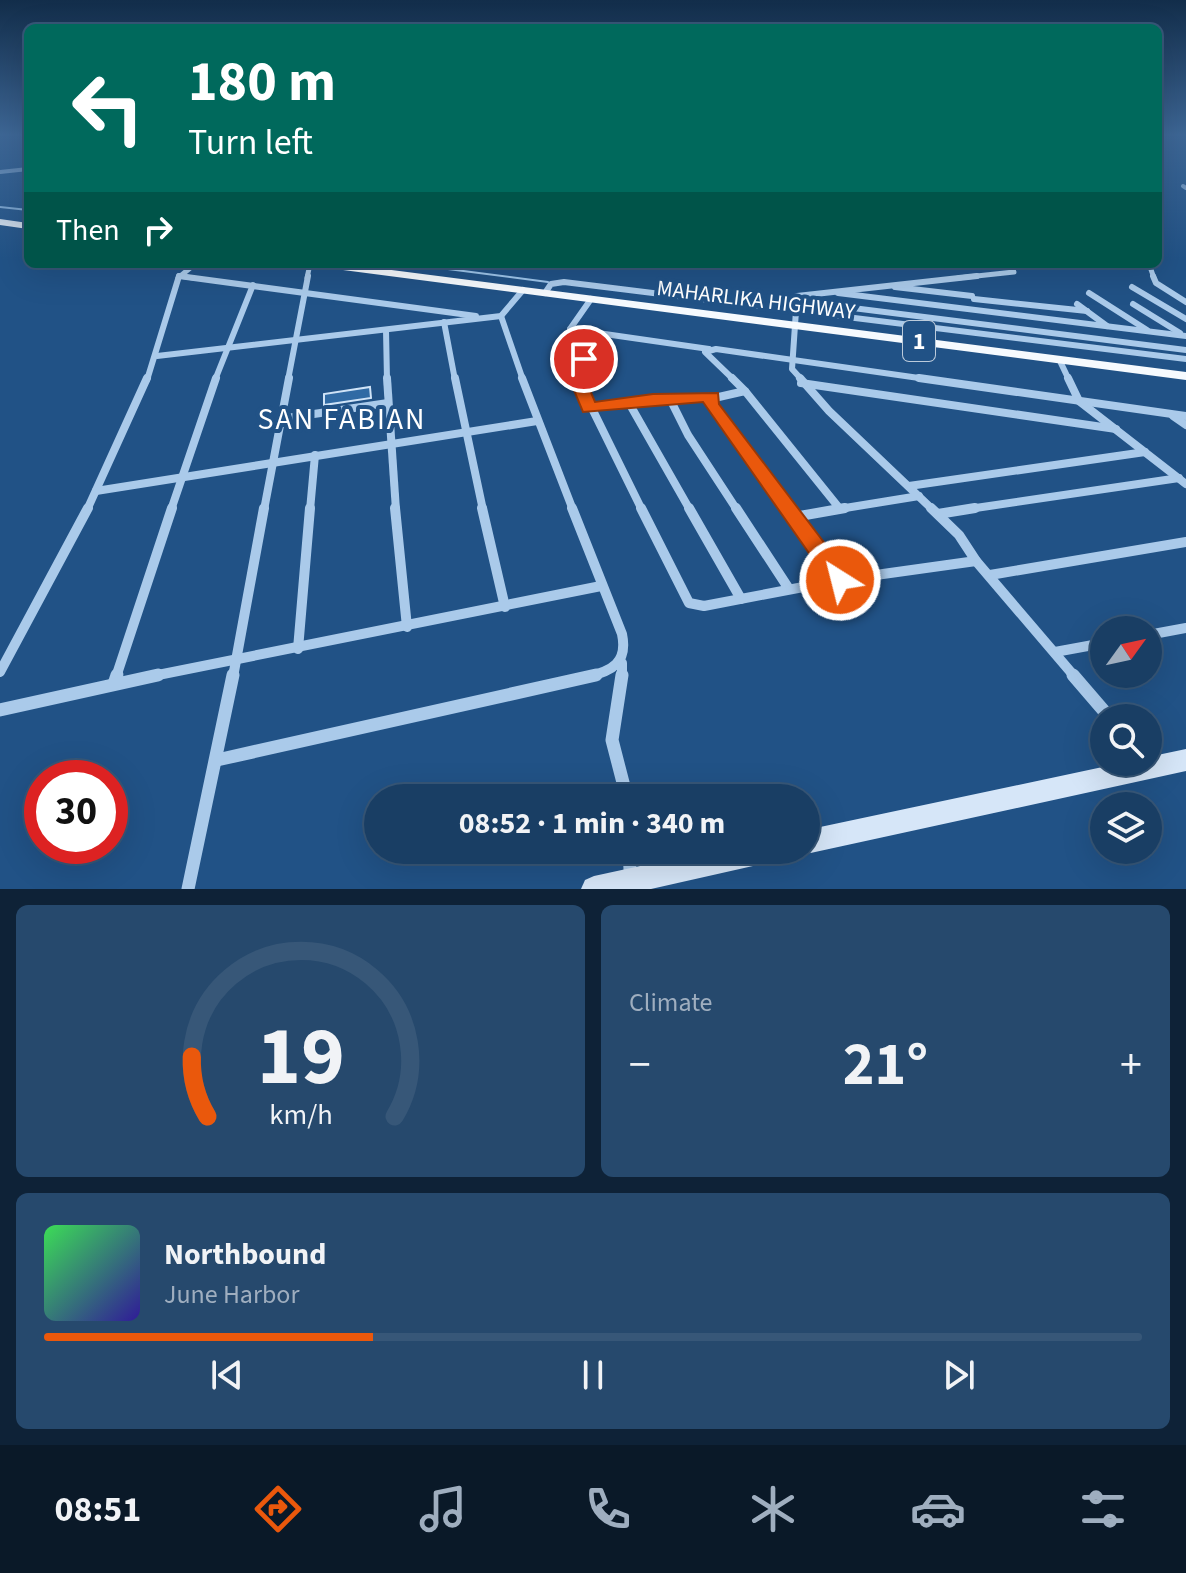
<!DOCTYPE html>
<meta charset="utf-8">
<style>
:root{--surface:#193e64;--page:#26496d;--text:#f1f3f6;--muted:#9faebf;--line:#375778;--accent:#ea580c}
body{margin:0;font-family:"Source Sans 3",sans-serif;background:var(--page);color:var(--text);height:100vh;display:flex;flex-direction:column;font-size:30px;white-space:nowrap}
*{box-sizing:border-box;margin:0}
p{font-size:26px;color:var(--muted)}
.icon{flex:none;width:44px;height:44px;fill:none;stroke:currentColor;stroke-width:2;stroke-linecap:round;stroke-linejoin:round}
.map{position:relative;height:889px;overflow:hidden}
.side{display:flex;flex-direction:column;gap:16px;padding:16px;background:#0e2237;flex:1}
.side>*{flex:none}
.top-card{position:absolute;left:24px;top:24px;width:1138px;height:244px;border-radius:12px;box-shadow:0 8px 32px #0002,0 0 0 2px var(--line);background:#00695c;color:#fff;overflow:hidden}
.needle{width:52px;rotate:57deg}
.tools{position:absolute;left:1090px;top:616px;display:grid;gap:16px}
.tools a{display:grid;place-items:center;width:72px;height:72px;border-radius:50%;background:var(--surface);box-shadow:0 8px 32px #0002,0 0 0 2px var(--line);font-size:40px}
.speed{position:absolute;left:24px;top:760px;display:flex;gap:16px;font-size:40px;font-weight:700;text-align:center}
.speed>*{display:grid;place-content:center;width:104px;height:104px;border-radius:50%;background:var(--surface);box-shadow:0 8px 32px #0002,0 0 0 2px var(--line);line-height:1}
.speed .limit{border:12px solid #d22;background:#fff;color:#111}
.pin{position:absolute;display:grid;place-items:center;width:68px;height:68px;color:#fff;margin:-34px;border:4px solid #fff;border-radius:50%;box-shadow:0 2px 8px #0007}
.me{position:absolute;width:88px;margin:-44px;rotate:324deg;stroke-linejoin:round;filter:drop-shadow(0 0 6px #0008)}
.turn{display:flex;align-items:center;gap:28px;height:168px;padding:0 32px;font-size:36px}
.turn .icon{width:104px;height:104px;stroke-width:2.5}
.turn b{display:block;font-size:56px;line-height:68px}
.then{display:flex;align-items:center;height:76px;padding:0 32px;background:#0003;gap:16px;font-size:30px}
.big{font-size:60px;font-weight:700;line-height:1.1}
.side .widget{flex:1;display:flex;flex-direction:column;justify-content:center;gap:12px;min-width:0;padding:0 28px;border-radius:12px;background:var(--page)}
.side .dial{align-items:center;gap:0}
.dial svg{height:208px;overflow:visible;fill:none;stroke:var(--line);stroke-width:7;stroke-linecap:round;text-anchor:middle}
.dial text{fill:var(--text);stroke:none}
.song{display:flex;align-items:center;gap:24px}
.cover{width:96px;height:96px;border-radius:12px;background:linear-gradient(135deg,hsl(130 70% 55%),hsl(250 70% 35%))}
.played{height:8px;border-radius:4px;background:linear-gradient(90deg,var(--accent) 30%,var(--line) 30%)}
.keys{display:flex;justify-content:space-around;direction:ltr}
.heat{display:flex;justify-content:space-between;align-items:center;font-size:44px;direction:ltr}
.side .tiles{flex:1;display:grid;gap:16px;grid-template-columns:1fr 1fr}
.widget:last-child{grid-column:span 2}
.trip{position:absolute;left:364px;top:784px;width:456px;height:80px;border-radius:40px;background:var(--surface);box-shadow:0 8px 32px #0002,0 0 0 2px var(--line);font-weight:700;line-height:80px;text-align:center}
.menu{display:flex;height:128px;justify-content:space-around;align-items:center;background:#0a1928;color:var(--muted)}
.menu .icon{width:56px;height:56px}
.menu .active{color:var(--accent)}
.menu b{font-size:36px;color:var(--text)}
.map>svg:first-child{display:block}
</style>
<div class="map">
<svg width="1186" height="889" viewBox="0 0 1186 889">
<rect width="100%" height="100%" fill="#215286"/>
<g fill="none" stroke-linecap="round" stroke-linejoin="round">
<g stroke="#9ec6eb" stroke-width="2">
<path d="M0,207L28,210"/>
<path d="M409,264L548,282"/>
</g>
</g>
<path fill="#306aa4" stroke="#cfe3f7" stroke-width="2" d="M370,387L371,398L324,405V394Z"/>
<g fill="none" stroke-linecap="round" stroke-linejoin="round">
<g stroke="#aacaea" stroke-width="4">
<path d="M0,172L28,169"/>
<path d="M1183,186L1186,188"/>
</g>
<g stroke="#aacaea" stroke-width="5">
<path d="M1149,264L1154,278"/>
<path d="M179,276L193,278"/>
<path d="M178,278L195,264"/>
<path d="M307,278L310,264"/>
<path d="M958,278L1014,272"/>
</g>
<g stroke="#aacaea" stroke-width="6">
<path d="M179,276L476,316"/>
<path d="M1153,276L1156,283L1186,302"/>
<path d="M895,287L972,296"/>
<path d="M1132,287L1186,319"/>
<path d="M545,293L551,284L564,282L1186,359"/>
<path d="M838,293L1186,336"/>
<path d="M1089,293L1147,330"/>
<path d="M974,299L1087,311"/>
<path d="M797,301L1186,350"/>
<path d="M1077,304L1107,326"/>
<path d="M1133,304L1180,333"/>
<path d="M501,316L523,380"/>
<path d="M444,322L455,380"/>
<path d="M570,329L709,349"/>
<path d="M386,330L387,380"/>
<path d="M157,356L501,316L523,290"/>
<path d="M1059,359L1069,380"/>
<path d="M147,380L179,276"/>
<path d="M215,380L253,285"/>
<path d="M288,380L308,276"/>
<path d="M577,380L576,376L584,362L571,338L570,329L591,299"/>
<path d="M734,380L705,352L716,349L933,380"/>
<path d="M802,380L792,369L797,296L977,276"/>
</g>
<g stroke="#aacaea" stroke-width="8">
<path d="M387,378L396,510"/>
<path d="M455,378L483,510"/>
<path d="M522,378L573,510"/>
<path d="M577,378L642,510"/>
<path d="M732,378L745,391"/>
<path d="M800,378L829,411L933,510"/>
<path d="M919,378L1186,416"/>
<path d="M1068,378L1079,401L1186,484"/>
<path d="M801,383L1116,429"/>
<path d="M670,399L712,397"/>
<path d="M629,403L690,510"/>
<path d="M589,408L670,399L688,435L737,510"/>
<path d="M1173,416L1186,425"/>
<path d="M280,419L388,403"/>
<path d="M909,486L1145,452"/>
<path d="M96,491L537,421"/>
<path d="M87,510L147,378"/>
<path d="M171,510L216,378"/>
<path d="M264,510L289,378"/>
<path d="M310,510L315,455"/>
<path d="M790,510L710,399L745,391L840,509"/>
<path d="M833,510L919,496"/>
<path d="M962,510L1179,478"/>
</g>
<g stroke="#aacaea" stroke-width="10">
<path d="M395,508L407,627"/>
<path d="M482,508L505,607"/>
<path d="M572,508L622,634C628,663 612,671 587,677"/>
<path d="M641,508L689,603L704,606L840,580L976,561"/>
<path d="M689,508L741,599"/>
<path d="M736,508L789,589"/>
<path d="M789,508L840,580"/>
<path d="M931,508L959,535L976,561L1075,677"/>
<path d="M938,514L975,508"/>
<path d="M794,517L845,508"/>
<path d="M990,575L1186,542"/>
<path d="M1148,635L1186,628"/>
<path d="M298,649L310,508"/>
<path d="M1055,652L1104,643"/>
<path d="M622,663V677"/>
<path d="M0,672L88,508"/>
<path d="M116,677L172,508"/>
<path d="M148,677L601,586"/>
<path d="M233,677L264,508"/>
</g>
<g stroke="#aacaea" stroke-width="13">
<path d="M622,675L612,740L627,798"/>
<path d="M1073,675L1110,718"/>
<path d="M114,684L117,675"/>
<path d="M0,710L158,675"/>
<path d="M217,760L596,675"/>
<path d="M629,850L631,889"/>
<path d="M188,889L233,675"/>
</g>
<g fill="#d6e6f8" fill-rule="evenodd">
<path d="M1186,749V771L806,854L797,850H806V830L1126,762H1148V757Z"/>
<path d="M714,850H783L780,859L771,862L651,889H581L585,880L594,876Z"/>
</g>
<g fill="#f6fafe" fill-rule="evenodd">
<path d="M0,219L28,223V229L0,225Z"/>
<path d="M315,264H345L1186,372V380L320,267Z"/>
</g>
</g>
<linearGradient id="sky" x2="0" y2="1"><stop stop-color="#122d4a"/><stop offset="0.52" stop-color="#3d6695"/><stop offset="1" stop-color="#3d6695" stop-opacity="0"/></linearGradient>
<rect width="1186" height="259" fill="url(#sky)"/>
<path fill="#ea580c" stroke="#983908" stroke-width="2" d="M584,355L592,359V366L584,376L595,402L653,394L718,393L719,404L848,574L851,580L848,586L840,589L832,586L703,402L583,412L568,376L577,366L579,356Z"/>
<g text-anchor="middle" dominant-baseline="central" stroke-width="8" stroke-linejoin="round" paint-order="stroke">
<g font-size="22" fill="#fff" stroke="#215286">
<text transform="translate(756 300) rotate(7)">MAHARLIKA HIGHWAY</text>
</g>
<rect fill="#215286" stroke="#bccbdb" stroke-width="2" x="903" y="321" width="32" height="40" rx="6"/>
<g font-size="24" font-weight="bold" fill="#fff">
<text x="919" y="341">1</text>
</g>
<g font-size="30" letter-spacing="2" fill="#fff" stroke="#215286">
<text x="342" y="419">SAN FABIAN</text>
</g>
</g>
</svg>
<div class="tools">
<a><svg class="needle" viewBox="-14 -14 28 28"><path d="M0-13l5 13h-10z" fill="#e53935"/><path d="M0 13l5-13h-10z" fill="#9faebf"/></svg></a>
<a><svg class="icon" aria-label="search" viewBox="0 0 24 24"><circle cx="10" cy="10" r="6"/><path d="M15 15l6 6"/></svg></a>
<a><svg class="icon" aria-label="layers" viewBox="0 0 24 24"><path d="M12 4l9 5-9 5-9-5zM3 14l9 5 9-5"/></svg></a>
</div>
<div class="speed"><div class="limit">30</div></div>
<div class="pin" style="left:584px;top:359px;background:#d93025"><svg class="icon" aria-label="arrive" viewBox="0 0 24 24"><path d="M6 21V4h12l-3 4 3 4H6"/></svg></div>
<svg class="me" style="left:840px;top:580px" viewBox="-20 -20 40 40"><circle r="17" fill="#ea580c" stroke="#fff" stroke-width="3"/><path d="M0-11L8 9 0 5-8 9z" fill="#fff"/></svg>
<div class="trip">08:52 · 1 min · 340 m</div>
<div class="top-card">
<div class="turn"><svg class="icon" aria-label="left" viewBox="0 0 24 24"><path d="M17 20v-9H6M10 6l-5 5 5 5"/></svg><div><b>180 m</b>Turn left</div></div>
<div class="then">Then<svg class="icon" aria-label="right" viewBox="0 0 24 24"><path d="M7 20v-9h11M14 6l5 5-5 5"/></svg></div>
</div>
</div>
<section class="side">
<div class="tiles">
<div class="widget dial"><svg viewBox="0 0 100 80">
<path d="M14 69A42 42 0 1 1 86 69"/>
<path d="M14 69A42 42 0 0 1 8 46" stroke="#ea580c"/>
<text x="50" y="56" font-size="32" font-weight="700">19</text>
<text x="50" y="72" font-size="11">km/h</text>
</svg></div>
<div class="widget"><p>Climate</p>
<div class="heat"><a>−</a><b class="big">21°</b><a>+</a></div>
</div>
<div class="widget">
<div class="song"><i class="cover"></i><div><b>Northbound</b><p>June Harbor</p></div></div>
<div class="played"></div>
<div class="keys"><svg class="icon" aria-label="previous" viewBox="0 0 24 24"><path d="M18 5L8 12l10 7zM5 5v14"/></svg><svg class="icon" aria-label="pause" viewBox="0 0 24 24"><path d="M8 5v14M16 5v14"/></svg><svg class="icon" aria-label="next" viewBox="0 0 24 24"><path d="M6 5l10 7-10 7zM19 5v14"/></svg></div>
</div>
</div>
</section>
<nav class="menu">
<b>08:51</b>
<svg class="icon active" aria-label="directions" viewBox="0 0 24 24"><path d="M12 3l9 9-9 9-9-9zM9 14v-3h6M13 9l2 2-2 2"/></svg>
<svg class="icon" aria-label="music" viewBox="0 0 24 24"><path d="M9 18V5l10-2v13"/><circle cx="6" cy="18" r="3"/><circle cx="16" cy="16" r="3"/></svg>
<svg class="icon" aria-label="phone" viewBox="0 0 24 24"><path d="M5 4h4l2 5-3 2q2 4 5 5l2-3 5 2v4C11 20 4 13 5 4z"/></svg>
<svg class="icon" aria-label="climate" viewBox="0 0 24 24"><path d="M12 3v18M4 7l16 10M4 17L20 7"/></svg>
<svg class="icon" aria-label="car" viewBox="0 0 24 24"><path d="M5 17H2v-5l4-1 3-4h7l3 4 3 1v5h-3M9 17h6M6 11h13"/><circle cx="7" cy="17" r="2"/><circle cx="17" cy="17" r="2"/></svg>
<svg class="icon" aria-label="filters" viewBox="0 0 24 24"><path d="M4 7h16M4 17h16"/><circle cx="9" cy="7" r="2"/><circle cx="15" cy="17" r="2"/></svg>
</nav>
